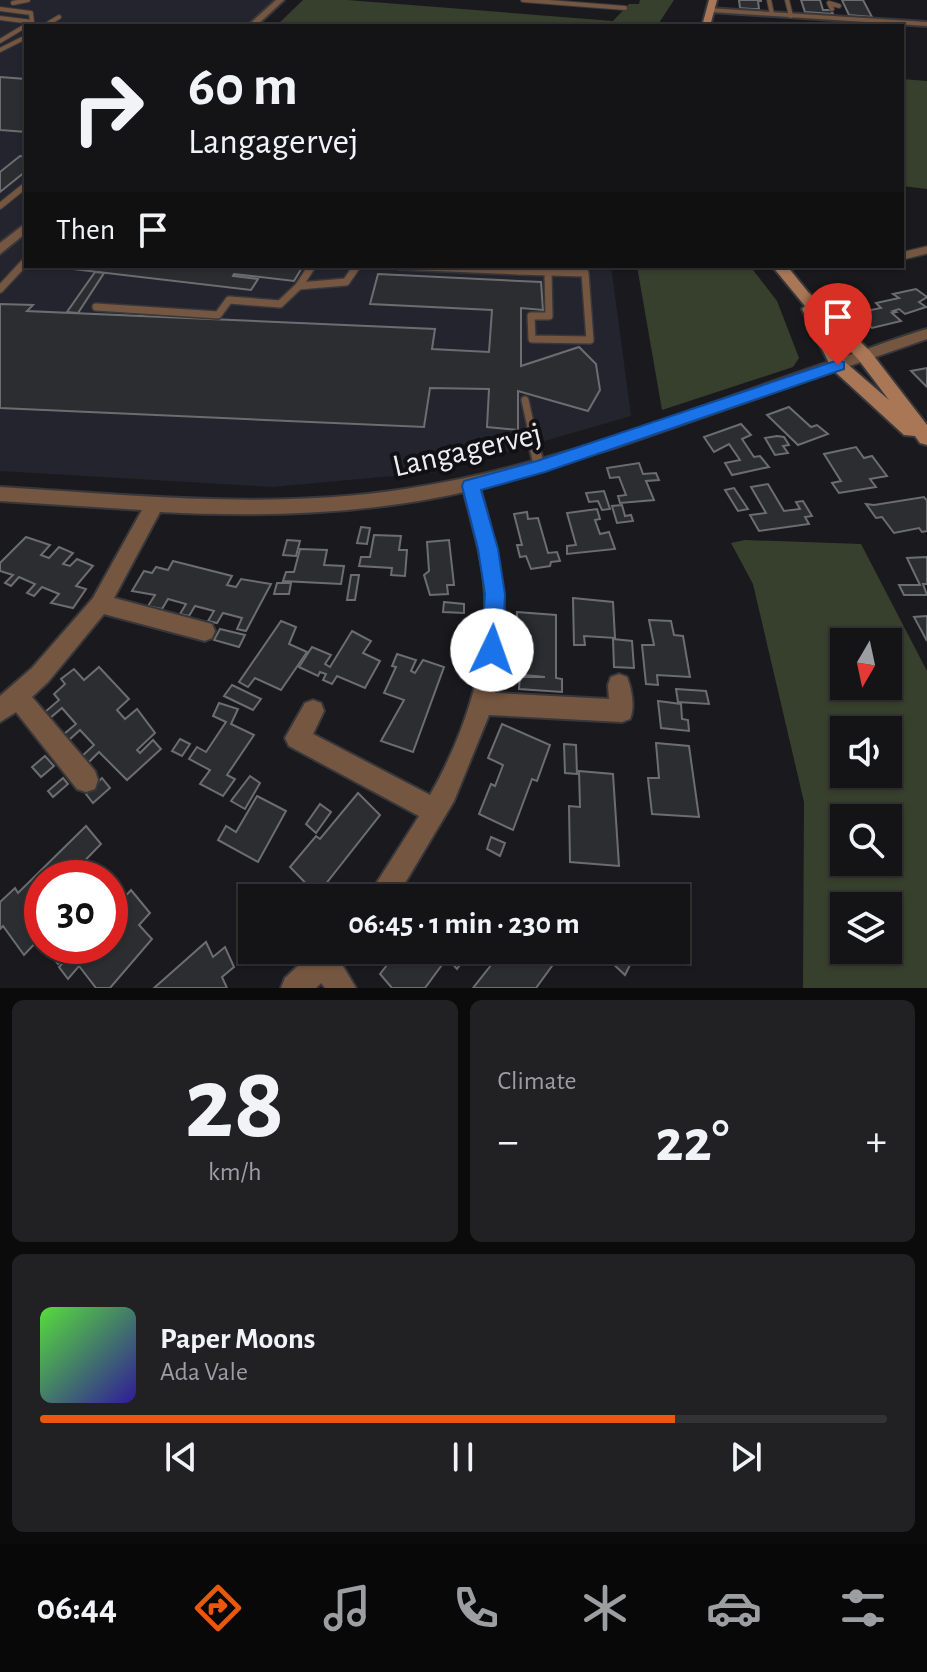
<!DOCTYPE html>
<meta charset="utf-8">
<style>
:root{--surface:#141416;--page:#212123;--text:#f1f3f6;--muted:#9d9ea1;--line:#333335;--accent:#ea580c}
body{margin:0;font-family:"Alegreya Sans",sans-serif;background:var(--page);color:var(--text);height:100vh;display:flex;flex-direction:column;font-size:30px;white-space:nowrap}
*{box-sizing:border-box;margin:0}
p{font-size:26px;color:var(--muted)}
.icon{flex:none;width:44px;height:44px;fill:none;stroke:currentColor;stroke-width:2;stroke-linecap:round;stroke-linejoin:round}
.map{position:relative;height:988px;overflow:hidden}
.sheet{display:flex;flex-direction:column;gap:12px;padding:12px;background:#0b0b0c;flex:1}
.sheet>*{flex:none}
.top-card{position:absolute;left:24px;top:24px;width:880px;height:244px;border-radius:0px;box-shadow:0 2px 6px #0004,0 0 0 2px var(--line);background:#141416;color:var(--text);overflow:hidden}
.needle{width:52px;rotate:189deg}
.tools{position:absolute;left:830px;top:628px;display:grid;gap:16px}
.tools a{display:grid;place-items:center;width:72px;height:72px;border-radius:0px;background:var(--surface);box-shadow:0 2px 6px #0004,0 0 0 2px var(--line);font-size:40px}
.speed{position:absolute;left:24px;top:860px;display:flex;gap:16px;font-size:40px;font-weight:700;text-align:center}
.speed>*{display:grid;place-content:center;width:104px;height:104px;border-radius:50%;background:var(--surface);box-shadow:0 2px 6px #0004,0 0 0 2px var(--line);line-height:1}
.speed .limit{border:12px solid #d22;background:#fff;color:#111}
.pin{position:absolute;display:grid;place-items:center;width:68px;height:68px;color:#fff;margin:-82px -34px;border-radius:50% 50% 50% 0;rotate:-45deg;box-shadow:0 0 8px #0007}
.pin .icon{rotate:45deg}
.me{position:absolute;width:88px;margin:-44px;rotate:3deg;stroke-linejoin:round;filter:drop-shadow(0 0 6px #0008)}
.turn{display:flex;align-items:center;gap:28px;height:168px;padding:0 32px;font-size:36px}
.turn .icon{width:104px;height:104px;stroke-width:2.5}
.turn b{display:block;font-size:56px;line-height:68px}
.then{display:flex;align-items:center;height:76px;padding:0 32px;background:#0003;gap:16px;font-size:30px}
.big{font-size:60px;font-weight:600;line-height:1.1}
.sheet .tile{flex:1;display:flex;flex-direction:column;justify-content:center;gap:12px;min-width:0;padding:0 28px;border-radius:12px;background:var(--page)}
.sheet .dial{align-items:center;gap:0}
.dial b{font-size:104px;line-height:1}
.song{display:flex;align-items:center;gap:24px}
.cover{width:96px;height:96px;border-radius:12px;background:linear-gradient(135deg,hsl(110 70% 55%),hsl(250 70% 35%))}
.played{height:8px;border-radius:4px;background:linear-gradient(90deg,var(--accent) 75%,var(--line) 75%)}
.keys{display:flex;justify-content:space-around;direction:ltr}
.heat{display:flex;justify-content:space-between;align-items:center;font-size:44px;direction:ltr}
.sheet .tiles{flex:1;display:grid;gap:12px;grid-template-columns:1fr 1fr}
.tile:last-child{grid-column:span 2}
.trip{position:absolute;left:238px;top:884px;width:452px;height:80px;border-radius:0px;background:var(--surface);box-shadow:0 2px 6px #0004,0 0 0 2px var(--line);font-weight:600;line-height:80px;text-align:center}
.tabs{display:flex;height:128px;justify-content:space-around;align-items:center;background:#080809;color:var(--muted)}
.tabs .icon{width:56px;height:56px}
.tabs .selected{color:var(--accent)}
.tabs b{font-size:36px;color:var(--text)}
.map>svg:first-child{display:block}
</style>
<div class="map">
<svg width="927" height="988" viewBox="0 0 927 988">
<rect width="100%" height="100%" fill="#1a1a1e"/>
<path fill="#23242d" d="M0,0H274L244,26H26V266H611L631,416L437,472L272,487L0,471Z"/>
<g fill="#37402c" fill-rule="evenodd">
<path d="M303,0H347L613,21L629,4H639L640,0H674L657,26H276Z"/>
<path d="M902,79L927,81V189L902,186Z"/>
<path d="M637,266H750L777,301L799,358L793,367L662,410Z"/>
<path d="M745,540L861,544L927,671V988H803L804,802L753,584L731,543ZM844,642H888V686H844ZM844,730H888V774H844ZM844,818H888V862H844ZM844,906H888V950H844Z"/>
</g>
<g fill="#2c2d31" stroke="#6c6d71" stroke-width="2">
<path d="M739,0H761V1H758L759,9H752L740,8Z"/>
<path d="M801,0H820L823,10H831L833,14L805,12Z"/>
<path d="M842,0H863L872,17L849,15Z"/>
<path d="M0,77L26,79V132L0,130Z"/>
<path d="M20,156L26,157V171L0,192V172Z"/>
<path d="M47,266H303L294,281L234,274L233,276L258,279L251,290Z"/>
<path d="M95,272L104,273L78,313L67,312Z"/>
<path d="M378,274L541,282L543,310L521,308V366L579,347L596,364L600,390L588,411L518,391V430L487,427L489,389L430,388L424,427L0,408V304L33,305L27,311L435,329L432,349L489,352L492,310L370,304Z"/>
<path d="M916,289L927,297L919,302L926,307L905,314L899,309L893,311L896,312L892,313L901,321L872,328L856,313L881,308L876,303L899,298L893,294Z"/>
<path d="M927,368V387L911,371Z"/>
<path d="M789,407L811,427L817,425L828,434L798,445L767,415Z"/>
<path d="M741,424L751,435L742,439L754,457L760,456L769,467L732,475L725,463L740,460L729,444L714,452L704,437Z"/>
<path d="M777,436L784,437L789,445L783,446L788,453L775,455L765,438Z"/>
<path d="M856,447L864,458L872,456L887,476L870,479L876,487L839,493L832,483L841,481L824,454Z"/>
<path d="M639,463L643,474L656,473L659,480L646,481L654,500L620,503L618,496L626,495L619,477L610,478L607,468Z"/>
<path d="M768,484L784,511L800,509L796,502L803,501L812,516L805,517L809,524L759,531L750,515L766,513L751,487Z"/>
<path d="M734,488L748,509L738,511L725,490Z"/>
<path d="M604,491L610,509L602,510L598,501L589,502L586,493Z"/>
<path d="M924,497L927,501V531L922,532L919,528L894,533L882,517L876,518L866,504L874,505Z"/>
<path d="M622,505L625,516L631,515L633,521L617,523L612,506Z"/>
<path d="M597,509L600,519L595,520L600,534L609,532L615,549L567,554V546L576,545L567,513Z"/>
<path d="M527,512L528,519L538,518L548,553L557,552L560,561L551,562L550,566L531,569L526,556L520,557L517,545H522L514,514Z"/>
<path d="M361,527L370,528L367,544L357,543Z"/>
<path d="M374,535L401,536L399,550H407L405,576L391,575L392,568L359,566L361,557H370Z"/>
<path d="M26,537L50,545L41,555L49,558L59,547L73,553L63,564L70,566L77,559L93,566L76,586L86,589L73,608L51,603L59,594L42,587L34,596L27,593L35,584L19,577L11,586L5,583L13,575L0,571V563Z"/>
<path d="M287,540L300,541L296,556L283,555Z"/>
<path d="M449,540L454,585H447L448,594L430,595L424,575L429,571L427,542Z"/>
<path d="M300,549L327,550L324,565L344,566L341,584L283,581L286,572H294Z"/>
<path d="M927,557V584H923L927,595H904L899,585H920L907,558Z"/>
<path d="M173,561L232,576L227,585L236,587L241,579L271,584L246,631L237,629L242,618L223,613L217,623L208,621L214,611L195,606L189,616L180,614L186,604L168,599L162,609L148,606L155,595L132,591L144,571L152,573L156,567L168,570Z"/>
<path d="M351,575H359L355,600H347Z"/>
<path d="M277,583H291L289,594H274Z"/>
<path d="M573,598L613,602L615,638L584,636L585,645H574Z"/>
<path d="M444,602L464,604V613L443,612Z"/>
<path d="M517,612L556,615V678L562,679V692L519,689L520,677H545L524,675V660H529L531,636L516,635Z"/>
<path d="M927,616V641L914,617Z"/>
<path d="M649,620L671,621L674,635L683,636L690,677L657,675L658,685L646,684L642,645H654Z"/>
<path d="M281,621L296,627L289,644L307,652L281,690L255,678L248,687L239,682Z"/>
<path d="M220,629L245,635L239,647L214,640Z"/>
<path d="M352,631L371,641L363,653L380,661L365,688L337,676L332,684L323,680L326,674L320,672L318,676L299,667L312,647L331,655L325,664L330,667Z"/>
<path d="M613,639L632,641L634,668L614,667Z"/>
<path d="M397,654L416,660L411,671L415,673L423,660L444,667L413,752L381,741L404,700L384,693L396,667L392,666Z"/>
<path d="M99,667L129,699L117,710L125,719L137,709L155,733L137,750L140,753L153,740L161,749L127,780L99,752L88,763L82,756L94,745L80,730L69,740L64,734L76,724L62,708L50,718L45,712L59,700L54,694L65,684L61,679L74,669L84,680Z"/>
<path d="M232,685L261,699L253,710L224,696Z"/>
<path d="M676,689L706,691L709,704L678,702Z"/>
<path d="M658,701L681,704L682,719L688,720L689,731L661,728Z"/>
<path d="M219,703L238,709L231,724L254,735L227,775L235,779L223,796L200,784L210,770L189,759L197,747L206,752L226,722L213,716Z"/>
<path d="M502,724L550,745L537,781L532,779L513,830L479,814L491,784L495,786L503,765L488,758Z"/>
<path d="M180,739L190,744L182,756L172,751Z"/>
<path d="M656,743L689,746L699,817L652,814L648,778H659Z"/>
<path d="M564,744L576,745L577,774L565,773Z"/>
<path d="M45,756L54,766L41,777L32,767Z"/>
<path d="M579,771L613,774L619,866L570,862L569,806L580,807Z"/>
<path d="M250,776L260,783L245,809L231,801Z"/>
<path d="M63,778L68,784L53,797L48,791Z"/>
<path d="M102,778L110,788L93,803L86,794Z"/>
<path d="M358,793L380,815L317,895L290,867L316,836L320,839Z"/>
<path d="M257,796L286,811L258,862L218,840L226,826L236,832Z"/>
<path d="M320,804L331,812L316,833L306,824Z"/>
<path d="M86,826L101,844L68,878H42V936L24,955L3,926L0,929V902L15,888L18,893Z"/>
<path d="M491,837L505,843L500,856L487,849Z"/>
<path d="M131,890L150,913L139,925L152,939L110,988H96L79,966L68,979L59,967L79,946H110V913Z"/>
<path d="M206,942L213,957L225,947L234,967L222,977L227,988H154Z"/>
<path d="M50,946H75L58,964L47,950Z"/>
<path d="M408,950H471L457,969L447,958L425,988H392L380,974L395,955L399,961Z"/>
<path d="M503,950H549L557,959L536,988H473Z"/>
<path d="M614,950H620L632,961L625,975L608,959Z"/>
</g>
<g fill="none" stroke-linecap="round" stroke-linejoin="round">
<defs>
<g id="lane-far3">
<path d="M523,0L625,8"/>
<path d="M769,0L772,14"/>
<path d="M787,0L791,16"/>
<path d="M13,3L28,0"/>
<path d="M0,9L31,13L32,22"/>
<path d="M832,9L829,3L839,6"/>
<path d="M0,18L32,22L0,41"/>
<path d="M44,26L59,17"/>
<path d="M0,50L26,37"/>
</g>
<path id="lane-far2" d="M0,206L26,185"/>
<g id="lane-far1">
<path d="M902,256L927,250"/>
<path d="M400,266L519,271L518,266"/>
<path d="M519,271L585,273L590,340L532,339L531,316H549L548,272"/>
<path d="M299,286L346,282L357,266"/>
<path d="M0,289L26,261"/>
<path d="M96,307L218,315L229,300L280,304L299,286L312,266"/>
<path d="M525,400L532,432"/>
</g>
<path id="lane" d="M531,430L539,467"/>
<g id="street">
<path d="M276,0H284L256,26H247Z"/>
<path d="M708,8L927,22V26L711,12Z"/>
<path d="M26,223V233L0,254V243Z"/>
<path d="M927,329V339L617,447L480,488C501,560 514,617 495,693L609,699L608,685L611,677L619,674L627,677C632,690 635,707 630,719L622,722L489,715L454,801L396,898H367L419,816L289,746L285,738L305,703L313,700L321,703L324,711L313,734L430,795C466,732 491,656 484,582C481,551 471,522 464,492C363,515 262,517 160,512L114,598L212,624L215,631L212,638L205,641L104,614L48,682L32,697L95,771L98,780L95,789L86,792L77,789L16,712L0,722V696L32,668L93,598L142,510L0,501V487C135,495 270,510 405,489C549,467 686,411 823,364C858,353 892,339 927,329Z"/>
<path d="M315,950H349L341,963L356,988H325L321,983L316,988H281L285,978Z"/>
</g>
<g id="secondary">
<path d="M709,0H717L710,26H702Z"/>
<path d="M772,266H787L808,292L870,351L927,425V445L920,443L915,436L904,435L832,369L802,309L805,306ZM828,328L858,359L889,400L845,362Z"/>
</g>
</defs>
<use href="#lane-far3" stroke="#38383c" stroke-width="6"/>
<use href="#lane-far2" stroke="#38383c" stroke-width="8"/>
<use href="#lane-far1" stroke="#38383c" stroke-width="10"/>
<use href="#lane" stroke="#38383c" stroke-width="14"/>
<use href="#street" stroke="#38383c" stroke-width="4"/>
<use href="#secondary" stroke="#38383c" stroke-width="4"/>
<use href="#lane-far3" stroke="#755641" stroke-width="4"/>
<use href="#lane-far2" stroke="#755641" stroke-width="6"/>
<use href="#lane-far1" stroke="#755641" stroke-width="7"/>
<use href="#lane" stroke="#755641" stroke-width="10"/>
<use href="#street" fill="#755641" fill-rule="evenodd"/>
<use href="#secondary" fill="#a97756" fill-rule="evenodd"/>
</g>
<path fill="#1a73e8" stroke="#114b97" stroke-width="2" d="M838,360L844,362V369L545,472L481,490L498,549L505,594L502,650L499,657L492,660L484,657L481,650L485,594L478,549L462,486L464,481L537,461Z"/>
<g text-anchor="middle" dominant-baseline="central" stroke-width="8" stroke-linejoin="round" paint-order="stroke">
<g font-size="32" fill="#eeeef1" stroke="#111115">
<text transform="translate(467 450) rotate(-13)">Langagervej</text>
</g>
</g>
</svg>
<div class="tools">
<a><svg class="needle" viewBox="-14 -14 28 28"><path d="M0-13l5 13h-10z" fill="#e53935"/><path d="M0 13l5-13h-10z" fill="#9d9ea1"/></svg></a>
<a><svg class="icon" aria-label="sound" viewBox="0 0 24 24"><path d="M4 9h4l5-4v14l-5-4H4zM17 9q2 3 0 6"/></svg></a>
<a><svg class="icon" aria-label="search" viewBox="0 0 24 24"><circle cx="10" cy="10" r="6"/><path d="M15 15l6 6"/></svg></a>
<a><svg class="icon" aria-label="layers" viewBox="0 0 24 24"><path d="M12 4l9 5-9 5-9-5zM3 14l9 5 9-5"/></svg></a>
</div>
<div class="speed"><div class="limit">30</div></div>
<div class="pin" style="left:838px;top:365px;background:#d93025"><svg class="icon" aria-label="arrive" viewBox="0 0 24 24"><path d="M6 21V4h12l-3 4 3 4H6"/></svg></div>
<svg class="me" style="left:492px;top:650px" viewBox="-20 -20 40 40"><circle r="19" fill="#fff"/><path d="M0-13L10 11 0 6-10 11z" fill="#1a73e8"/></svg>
<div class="trip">06:45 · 1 min · 230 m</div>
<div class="top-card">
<div class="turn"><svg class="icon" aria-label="right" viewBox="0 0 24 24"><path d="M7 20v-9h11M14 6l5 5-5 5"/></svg><div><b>60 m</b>Langagervej</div></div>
<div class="then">Then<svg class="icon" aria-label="arrive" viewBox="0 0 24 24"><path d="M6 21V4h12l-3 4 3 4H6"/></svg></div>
</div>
</div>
<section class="sheet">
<div class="tiles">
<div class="tile dial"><b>28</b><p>km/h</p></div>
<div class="tile"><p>Climate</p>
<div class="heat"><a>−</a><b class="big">22°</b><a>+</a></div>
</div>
<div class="tile">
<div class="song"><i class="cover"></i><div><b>Paper Moons</b><p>Ada Vale</p></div></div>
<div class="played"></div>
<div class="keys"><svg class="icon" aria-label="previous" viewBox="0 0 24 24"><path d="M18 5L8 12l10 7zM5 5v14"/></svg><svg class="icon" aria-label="pause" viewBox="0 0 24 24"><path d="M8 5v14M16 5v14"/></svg><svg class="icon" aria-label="next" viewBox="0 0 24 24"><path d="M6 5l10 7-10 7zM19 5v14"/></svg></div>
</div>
</div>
</section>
<nav class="tabs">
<b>06:44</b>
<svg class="icon selected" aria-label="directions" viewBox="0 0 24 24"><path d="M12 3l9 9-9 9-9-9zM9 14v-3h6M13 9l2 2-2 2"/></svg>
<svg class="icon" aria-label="music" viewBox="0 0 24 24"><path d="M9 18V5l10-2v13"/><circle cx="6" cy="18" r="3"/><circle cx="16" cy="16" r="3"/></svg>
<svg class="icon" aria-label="phone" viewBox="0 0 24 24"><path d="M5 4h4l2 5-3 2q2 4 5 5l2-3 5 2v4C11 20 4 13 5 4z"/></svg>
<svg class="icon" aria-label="climate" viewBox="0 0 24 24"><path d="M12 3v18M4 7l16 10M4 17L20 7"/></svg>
<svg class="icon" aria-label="car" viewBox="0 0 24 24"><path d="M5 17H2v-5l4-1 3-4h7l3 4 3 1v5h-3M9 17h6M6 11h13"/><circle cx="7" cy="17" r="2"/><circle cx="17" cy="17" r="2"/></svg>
<svg class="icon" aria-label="filters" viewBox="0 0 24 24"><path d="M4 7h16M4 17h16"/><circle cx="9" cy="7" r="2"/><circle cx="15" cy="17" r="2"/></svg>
</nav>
